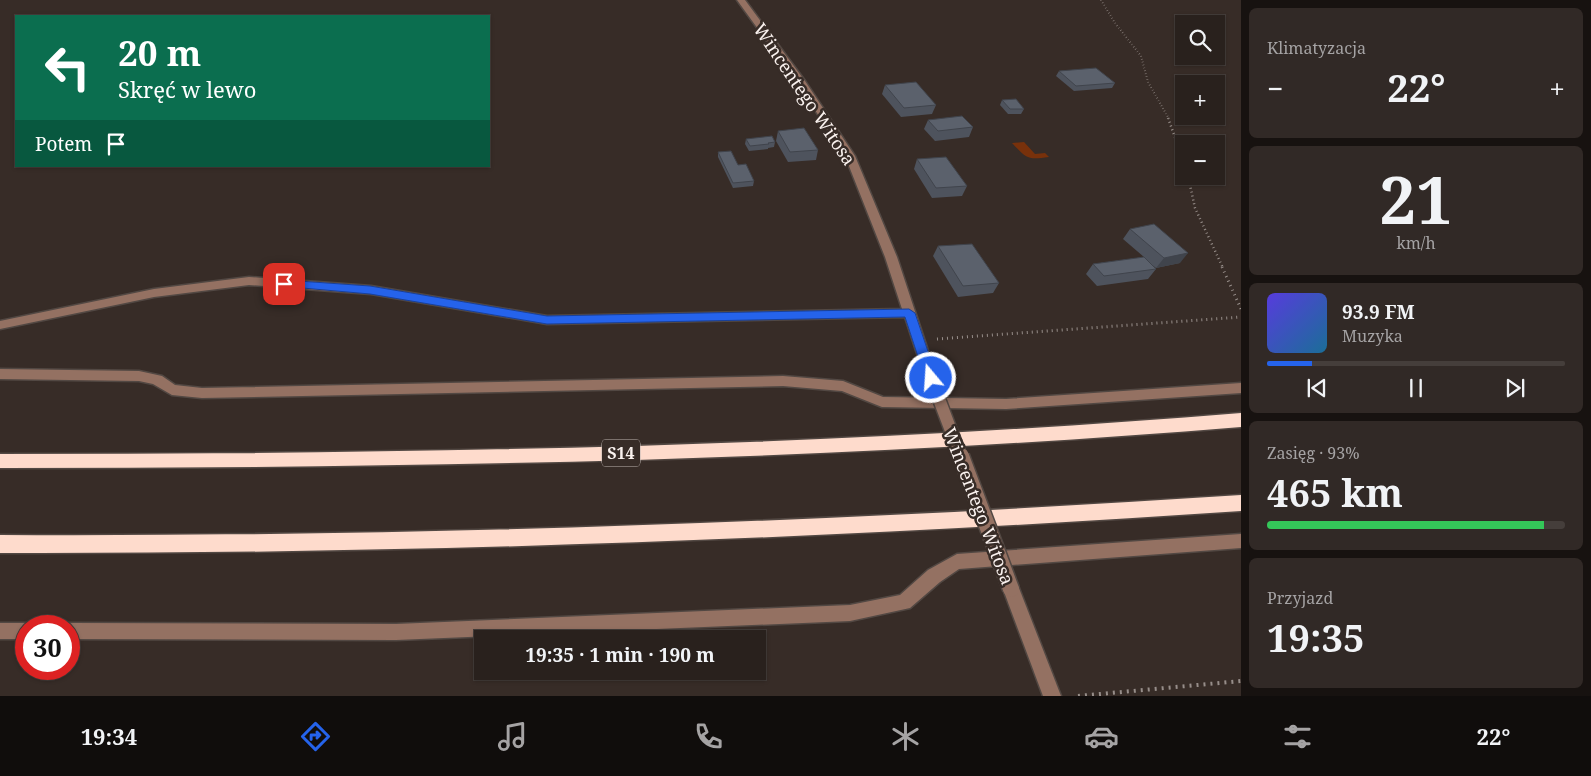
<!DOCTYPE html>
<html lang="pl">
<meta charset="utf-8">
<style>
:root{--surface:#29211d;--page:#312926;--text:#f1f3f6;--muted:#a5a3a4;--line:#453e3b;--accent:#2563eb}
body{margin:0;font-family:"Noto Serif",serif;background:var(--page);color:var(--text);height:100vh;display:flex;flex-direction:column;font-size:19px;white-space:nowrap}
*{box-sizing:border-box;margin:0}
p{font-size:16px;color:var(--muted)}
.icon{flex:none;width:28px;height:28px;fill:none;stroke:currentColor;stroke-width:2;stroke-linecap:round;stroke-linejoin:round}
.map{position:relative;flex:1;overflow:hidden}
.side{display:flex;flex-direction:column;gap:8px;padding:8px;background:#171210;width:350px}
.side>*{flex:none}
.banner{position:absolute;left:15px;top:15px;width:475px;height:152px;border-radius:0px;box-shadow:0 1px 4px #0004,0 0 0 1px var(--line);background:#0b6e4f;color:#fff;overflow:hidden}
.tools{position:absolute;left:1175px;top:15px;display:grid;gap:10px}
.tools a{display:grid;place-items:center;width:50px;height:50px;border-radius:0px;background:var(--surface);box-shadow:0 1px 4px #0004,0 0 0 1px var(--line);font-size:25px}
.speed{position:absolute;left:15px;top:615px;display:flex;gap:10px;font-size:25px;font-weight:700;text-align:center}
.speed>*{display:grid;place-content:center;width:65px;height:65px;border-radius:50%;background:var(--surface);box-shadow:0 1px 4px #0004,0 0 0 1px var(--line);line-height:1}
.speed .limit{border:8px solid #d22;background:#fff;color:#111}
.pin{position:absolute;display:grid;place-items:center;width:42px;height:42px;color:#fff;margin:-21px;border-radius:10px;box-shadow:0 2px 8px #0006}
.me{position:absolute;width:55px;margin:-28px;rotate:342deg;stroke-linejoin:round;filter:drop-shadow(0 0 4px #0008)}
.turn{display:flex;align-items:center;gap:18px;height:105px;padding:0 20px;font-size:22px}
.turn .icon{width:65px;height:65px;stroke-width:2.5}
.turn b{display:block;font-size:35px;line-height:42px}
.then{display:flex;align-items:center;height:48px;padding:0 20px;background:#0003;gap:10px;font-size:19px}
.big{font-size:38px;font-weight:700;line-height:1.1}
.side .widget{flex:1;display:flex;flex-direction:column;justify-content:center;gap:8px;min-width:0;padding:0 18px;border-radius:8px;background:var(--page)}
.side .dial{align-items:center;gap:0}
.dial b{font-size:65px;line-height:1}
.song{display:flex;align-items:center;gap:15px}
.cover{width:60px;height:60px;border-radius:8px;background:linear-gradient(135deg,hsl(250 70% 55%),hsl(200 70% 35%))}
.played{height:5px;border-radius:2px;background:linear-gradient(90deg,var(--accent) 15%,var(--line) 15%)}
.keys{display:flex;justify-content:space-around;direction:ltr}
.heat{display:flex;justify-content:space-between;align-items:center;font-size:28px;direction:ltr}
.charge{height:8px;border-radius:4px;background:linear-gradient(90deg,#34c759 93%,var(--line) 0)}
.trip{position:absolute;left:474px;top:630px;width:292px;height:50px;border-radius:0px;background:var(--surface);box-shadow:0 1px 4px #0004,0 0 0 1px var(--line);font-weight:700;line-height:50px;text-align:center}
.tab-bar{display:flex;height:80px;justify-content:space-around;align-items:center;background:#100d0c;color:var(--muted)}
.tab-bar .icon{width:35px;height:35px}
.tab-bar .on{color:var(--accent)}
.tab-bar b{font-size:22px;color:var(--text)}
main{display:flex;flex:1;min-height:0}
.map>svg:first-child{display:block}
</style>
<main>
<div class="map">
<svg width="1241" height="696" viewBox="0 0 1241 696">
<rect width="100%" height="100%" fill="#372c27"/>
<path fill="#78310b" d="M1024,142L1035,154L1045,153L1049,157C1028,160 1027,159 1012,143Z"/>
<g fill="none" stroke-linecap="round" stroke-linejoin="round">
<defs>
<g id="minor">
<path d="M737,0H745L805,81L855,156L897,257L937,378L936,382H926L925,378L905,317L547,324L371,294L249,285L154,297L0,329V321L154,289L249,277L371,286L547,316L902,309L885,257L845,156L798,84Z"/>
<path d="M0,369L139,371L162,376L175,385L202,388L783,376L843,381L883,397L1006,399L1241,383V393L1006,409L882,407L842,391L783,386L202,398L172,395L153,384L139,381L0,379Z"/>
<path d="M1241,534V548L959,569L940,582L910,608L850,621L396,640L69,639V626H62L69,623L396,624L850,605L900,595L928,570L957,554Z"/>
<path d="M1011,581L1017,583L1061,696H1043L1003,589L1005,583Z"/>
<path d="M0,623H26L33,626H26V639H0Z"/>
</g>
<g id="highway">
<path d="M1241,413V427C828,461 414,468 0,468V454C414,454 828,447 1241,413Z"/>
<path d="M1241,495V511C828,539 414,554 0,553V535C414,537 828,522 1241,495Z"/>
</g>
</defs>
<use href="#minor" stroke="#524843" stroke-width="3"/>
<use href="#highway" stroke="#524843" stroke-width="3"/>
<path stroke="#978e8a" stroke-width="2" stroke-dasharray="0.5 2.5" stroke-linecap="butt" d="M1101,0L1115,23L1141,56L1148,82L1169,119"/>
<g stroke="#978e8a" stroke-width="2.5" stroke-dasharray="1 3" stroke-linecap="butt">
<path d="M1168,118L1184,162"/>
<path d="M1188,176L1195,208L1223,268"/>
</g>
<g stroke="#978e8a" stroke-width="3" stroke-dasharray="1 4" stroke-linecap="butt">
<path d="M1222,267L1241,309"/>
<path d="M937,339L1241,317"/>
</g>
<path stroke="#978e8a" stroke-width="4" stroke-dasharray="2 5" stroke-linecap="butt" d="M1078,696L1241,681"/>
<use href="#minor" fill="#947162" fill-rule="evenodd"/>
<use href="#highway" fill="#fedbcc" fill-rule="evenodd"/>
<defs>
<path id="minor-bridge-far1" d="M931,378L961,457"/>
<path id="minor-bridge" d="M961,456L1011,589"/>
</defs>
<use href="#minor-bridge-far1" stroke="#524843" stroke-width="15" stroke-linecap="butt"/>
<use href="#minor-bridge" stroke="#524843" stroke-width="19" stroke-linecap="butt"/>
<use href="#minor-bridge-far1" stroke="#947162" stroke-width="12"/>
<use href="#minor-bridge" stroke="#947162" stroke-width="16"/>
</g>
<g fill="#4e535d">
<path d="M1059,71L1115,83L1112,88L1074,91L1056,76Z"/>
<path d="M885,85L936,105L932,114L901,117L882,94Z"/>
<path d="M1002,100L1024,109L1021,114H1008L1000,105Z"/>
<path d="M928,120L973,127L969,137L935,141L924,129Z"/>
<path d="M778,131L818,150L816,160L788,162L776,141Z"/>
<path d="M746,139L775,142L774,147L768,148V149L749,151L745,144Z"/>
<path d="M718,152L738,165L754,181L753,186L733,188L718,157Z"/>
<path d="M917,159L967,186L962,196L932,198L914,169Z"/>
<path d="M1130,229L1180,263L1156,268L1147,261L1156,269L1148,279L1097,286L1086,274L1093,264L1144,257L1123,239Z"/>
<path d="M938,246L999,283L993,293L958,297L933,256Z"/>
</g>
<path fill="#40444c" d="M1188,253L1180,263L1156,268L1164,258Z"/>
<g fill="#5b616c" stroke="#40444c">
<path d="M1096,68L1115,83L1076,86L1059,71Z"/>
<path d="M916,82L936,105L904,108L885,85Z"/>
<path d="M1016,99L1024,109H1010L1002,100Z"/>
<path d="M962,116L973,127L938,131L928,120Z"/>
<path d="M804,128L818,150L790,152L778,131Z"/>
<path d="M772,136L775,142L768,143L769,144L750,146L746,139Z"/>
<path d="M731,151L738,165L746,164L754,181L733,183L718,152Z"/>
<path d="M946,157L967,186L936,188L917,159Z"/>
<path d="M1154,224L1188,253L1164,258L1130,229Z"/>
<path d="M972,244L999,283L963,286L938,246Z"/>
<path d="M1144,257L1156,269L1104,276L1093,264Z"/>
</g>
<path fill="#2563eb" stroke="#184099" d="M284,280L370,286L547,316L909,309L915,313L937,378L931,383L925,378L905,317L547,324L370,294L280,286L279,284Z"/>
<g text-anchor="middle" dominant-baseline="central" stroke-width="5" stroke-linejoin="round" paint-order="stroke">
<rect fill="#372c27" stroke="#c0b7b3" stroke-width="1" x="602" y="439.5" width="38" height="27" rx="4"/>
<g font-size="16" font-weight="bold" fill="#faf2ef">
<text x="621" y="453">S14</text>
</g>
<g font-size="18" fill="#faf2ef" stroke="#372c27">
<text transform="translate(805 94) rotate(56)">Wincentego Witosa</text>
<text transform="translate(979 506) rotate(69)">Wincentego Witosa</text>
</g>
</g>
</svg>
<div class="tools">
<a><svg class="icon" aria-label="search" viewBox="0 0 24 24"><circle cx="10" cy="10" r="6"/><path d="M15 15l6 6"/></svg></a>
<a>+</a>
<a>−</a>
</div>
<div class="speed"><div class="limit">30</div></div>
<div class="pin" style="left:284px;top:284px;background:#d93025"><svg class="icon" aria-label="arrive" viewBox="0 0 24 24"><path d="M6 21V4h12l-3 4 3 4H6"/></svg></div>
<svg class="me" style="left:931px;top:378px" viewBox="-20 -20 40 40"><circle r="17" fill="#2563eb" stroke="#fff" stroke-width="3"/><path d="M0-11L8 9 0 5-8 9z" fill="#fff"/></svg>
<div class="trip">19:35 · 1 min · 190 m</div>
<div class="banner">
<div class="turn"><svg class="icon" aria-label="left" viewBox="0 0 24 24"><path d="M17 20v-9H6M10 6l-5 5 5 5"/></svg><div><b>20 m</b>Skręć w lewo</div></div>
<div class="then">Potem<svg class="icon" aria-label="arrive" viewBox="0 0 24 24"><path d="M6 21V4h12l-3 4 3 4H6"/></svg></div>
</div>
</div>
<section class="side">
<div class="widget"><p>Klimatyzacja</p>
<div class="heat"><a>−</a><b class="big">22°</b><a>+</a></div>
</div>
<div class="widget dial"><b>21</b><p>km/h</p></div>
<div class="widget">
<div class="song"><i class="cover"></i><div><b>93.9 FM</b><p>Muzyka</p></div></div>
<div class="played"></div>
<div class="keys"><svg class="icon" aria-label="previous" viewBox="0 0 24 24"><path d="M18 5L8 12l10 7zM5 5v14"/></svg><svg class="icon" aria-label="pause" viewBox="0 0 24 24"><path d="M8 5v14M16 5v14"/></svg><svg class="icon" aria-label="next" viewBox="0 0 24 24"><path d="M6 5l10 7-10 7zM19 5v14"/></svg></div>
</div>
<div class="widget"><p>Zasięg · 93%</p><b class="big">465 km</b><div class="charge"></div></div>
<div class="widget"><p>Przyjazd</p><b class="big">19:35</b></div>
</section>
</main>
<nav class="tab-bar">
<b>19:34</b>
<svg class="icon on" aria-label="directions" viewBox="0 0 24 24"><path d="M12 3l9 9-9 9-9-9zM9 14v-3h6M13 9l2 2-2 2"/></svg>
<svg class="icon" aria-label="music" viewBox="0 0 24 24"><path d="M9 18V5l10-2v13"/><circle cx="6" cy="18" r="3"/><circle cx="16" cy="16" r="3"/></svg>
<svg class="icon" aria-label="phone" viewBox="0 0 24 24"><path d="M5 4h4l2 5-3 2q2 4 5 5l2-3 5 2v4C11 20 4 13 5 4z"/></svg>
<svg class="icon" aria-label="climate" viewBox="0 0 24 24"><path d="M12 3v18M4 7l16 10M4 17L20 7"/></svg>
<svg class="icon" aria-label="car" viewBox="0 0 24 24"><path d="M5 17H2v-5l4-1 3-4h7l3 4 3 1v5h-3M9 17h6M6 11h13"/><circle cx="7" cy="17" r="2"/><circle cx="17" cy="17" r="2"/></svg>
<svg class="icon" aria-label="filters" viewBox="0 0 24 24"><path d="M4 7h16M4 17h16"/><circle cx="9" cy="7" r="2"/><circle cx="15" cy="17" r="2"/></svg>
<b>22°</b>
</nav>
